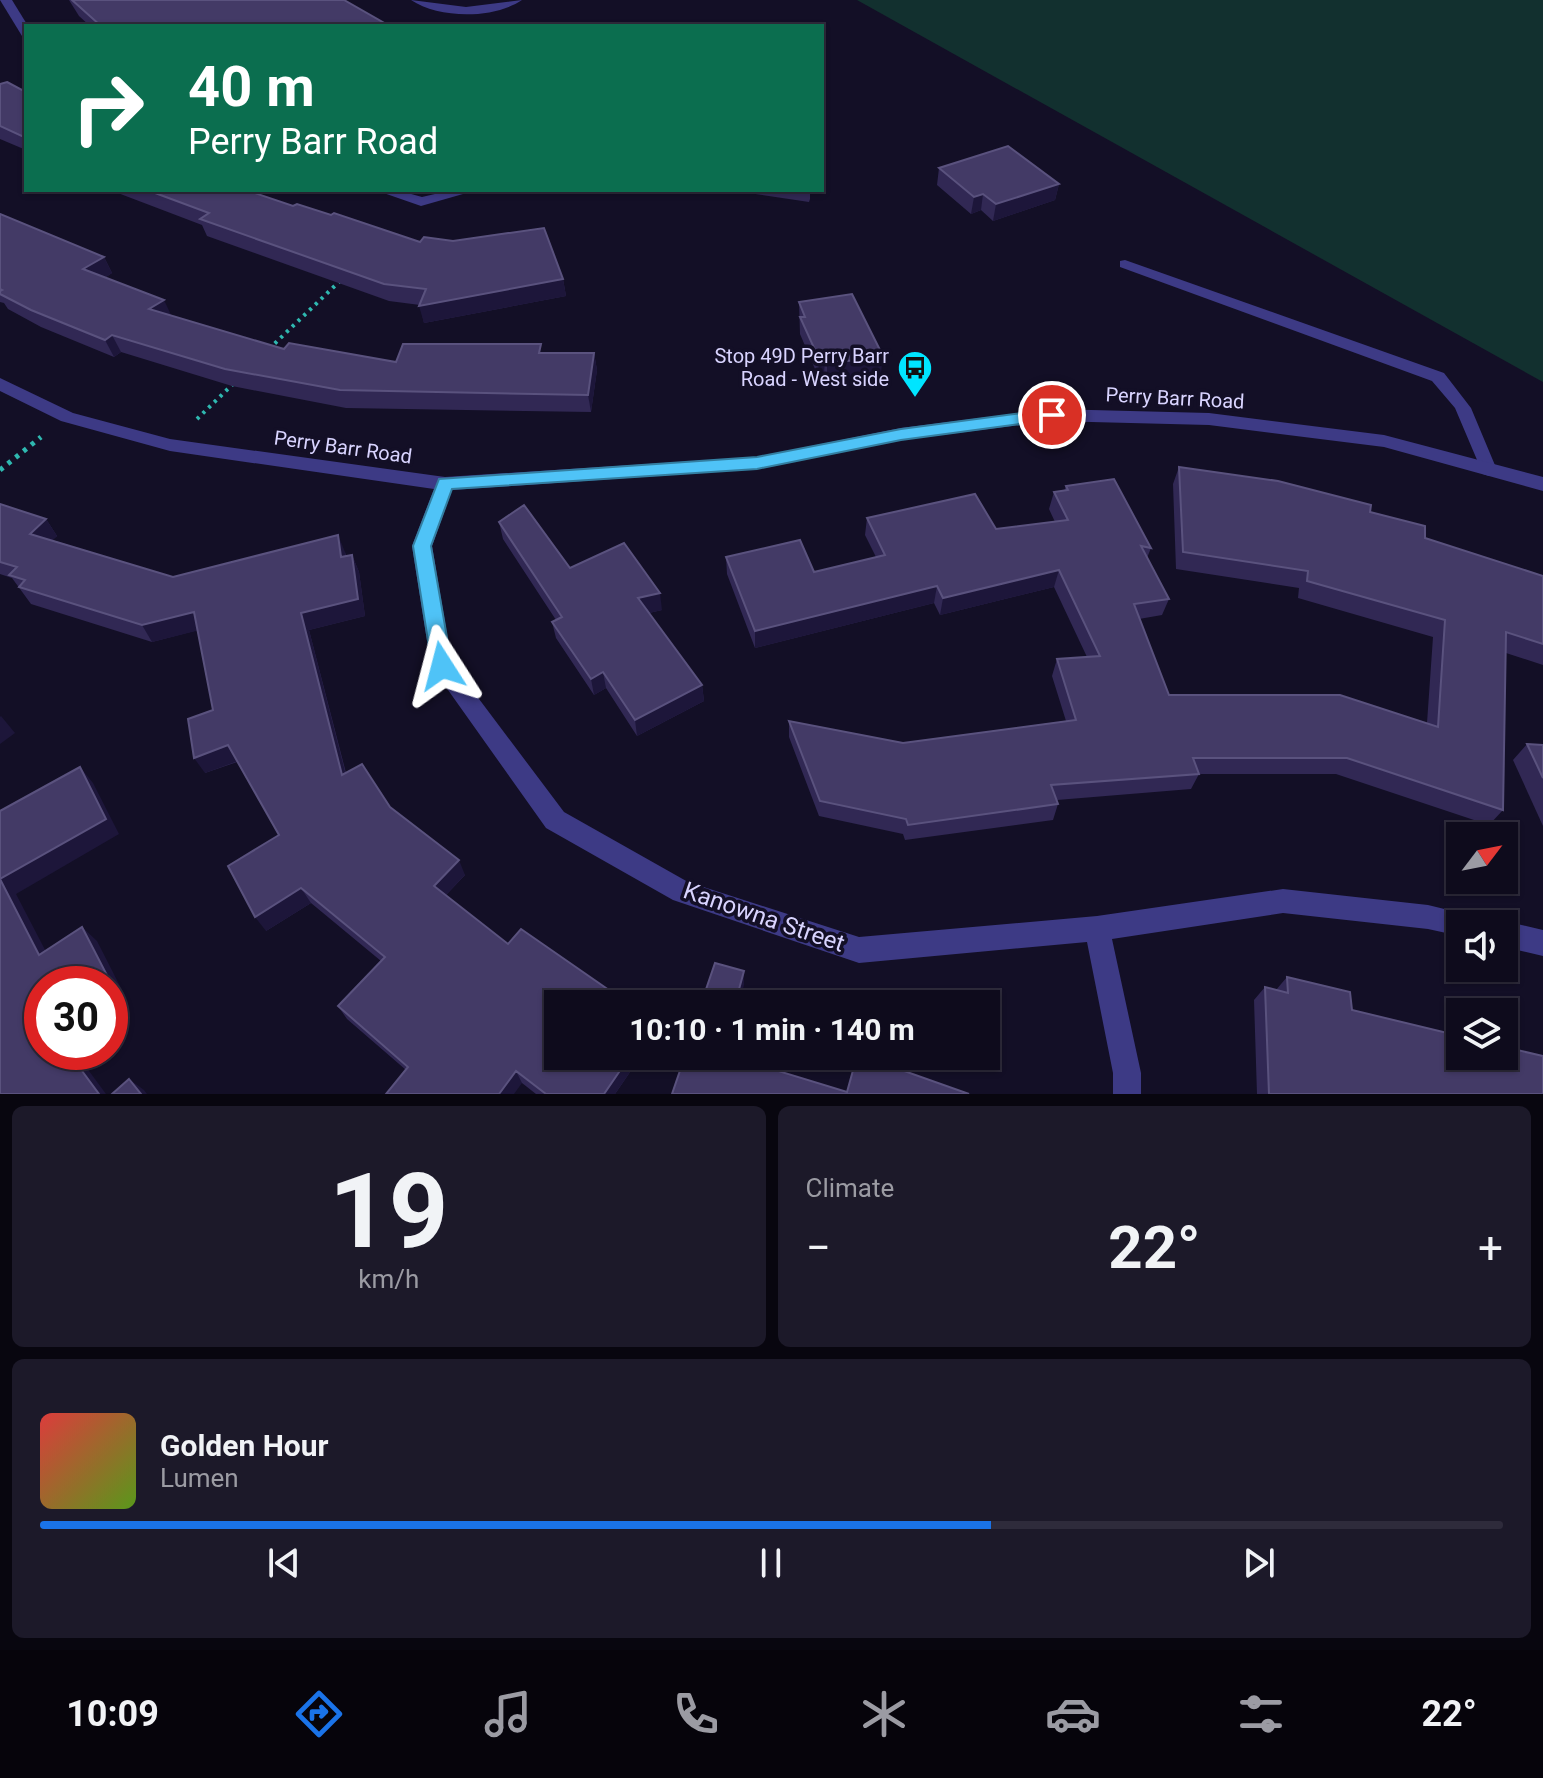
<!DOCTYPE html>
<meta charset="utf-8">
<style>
:root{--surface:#0e0b1c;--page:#1c1929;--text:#f1f3f6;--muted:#9b9ba3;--line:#2e2b3b;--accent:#1a73e8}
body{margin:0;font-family:Roboto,sans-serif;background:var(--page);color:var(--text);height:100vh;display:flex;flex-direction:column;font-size:30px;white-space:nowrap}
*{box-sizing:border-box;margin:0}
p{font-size:26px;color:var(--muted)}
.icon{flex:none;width:44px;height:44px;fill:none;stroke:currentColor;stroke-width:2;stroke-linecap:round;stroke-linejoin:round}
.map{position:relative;height:1094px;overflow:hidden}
.side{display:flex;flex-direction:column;gap:12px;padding:12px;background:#08060f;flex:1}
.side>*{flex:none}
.banner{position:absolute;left:24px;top:24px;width:800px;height:168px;border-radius:0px;box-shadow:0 2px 6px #0004,0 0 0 2px var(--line);background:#0b6e4f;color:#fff;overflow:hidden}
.needle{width:52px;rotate:58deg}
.tools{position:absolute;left:1446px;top:822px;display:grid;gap:16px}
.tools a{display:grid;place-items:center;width:72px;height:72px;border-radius:0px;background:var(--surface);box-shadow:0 2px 6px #0004,0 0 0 2px var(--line);font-size:40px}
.speed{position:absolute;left:24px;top:966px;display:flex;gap:16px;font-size:40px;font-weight:700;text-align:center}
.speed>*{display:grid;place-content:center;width:104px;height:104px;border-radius:50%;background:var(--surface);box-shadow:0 2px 6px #0004,0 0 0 2px var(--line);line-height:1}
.speed .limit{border:12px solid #d22;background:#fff;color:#111}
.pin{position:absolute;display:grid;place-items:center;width:68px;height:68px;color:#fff;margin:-34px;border:4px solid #fff;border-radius:50%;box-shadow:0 2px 8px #0007}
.me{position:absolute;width:88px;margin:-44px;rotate:351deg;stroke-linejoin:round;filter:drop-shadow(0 0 6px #0008)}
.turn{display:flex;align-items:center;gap:28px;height:168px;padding:0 32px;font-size:36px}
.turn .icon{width:104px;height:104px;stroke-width:2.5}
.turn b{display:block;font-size:56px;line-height:68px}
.big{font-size:60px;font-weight:700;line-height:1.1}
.side .tile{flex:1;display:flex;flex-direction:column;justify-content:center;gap:12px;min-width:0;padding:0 28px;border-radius:12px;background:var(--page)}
.side .dial{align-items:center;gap:0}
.dial b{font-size:104px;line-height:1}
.song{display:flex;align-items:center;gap:24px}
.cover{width:96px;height:96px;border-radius:12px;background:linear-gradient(135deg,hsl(0 70% 55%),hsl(90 70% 35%))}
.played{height:8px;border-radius:4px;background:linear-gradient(90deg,var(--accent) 65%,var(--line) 65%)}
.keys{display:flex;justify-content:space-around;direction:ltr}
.heat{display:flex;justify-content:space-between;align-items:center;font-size:44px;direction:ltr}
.side .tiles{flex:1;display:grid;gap:12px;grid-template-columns:1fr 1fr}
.tile:last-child{grid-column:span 2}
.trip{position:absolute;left:544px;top:990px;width:456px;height:80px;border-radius:0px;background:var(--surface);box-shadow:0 2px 6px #0004,0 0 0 2px var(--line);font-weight:700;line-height:80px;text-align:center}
.dock{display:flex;height:128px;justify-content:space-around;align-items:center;background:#06040b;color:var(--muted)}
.dock .icon{width:56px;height:56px}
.dock .on{color:var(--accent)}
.dock b{font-size:36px;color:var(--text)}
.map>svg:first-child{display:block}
</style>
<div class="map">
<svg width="1543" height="1094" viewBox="0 0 1543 1094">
<rect width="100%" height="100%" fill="#130f26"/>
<path fill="#12302f" d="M858,0H1543V382L857,0Z"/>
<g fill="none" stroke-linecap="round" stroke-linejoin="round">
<g stroke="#2fb8b0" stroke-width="4" stroke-dasharray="3 5" stroke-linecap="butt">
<path d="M269,349L343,278"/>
<path d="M197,419L233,384"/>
</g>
<path stroke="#2fb8b0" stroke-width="5" stroke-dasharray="4 6" stroke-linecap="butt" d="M0,470L41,437"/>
<path fill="#3d3a85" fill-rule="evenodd" d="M1125,260L1444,373L1471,408L1497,470L1489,476L1483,474L1455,408L1432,381L1120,267V261Z"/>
<g fill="#3d3a85" fill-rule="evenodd">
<path d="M0,0H12L28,26L26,37L22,36Z"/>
<path d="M411,0L466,7L522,0C494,19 439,19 411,0Z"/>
<path d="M375,190H397L422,197L452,190H477L421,206Z"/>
<path d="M0,378L73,413L170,439L445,477L757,457L901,428L1052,409L1209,413L1384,435L1543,477V491L1384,447L1209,425L1052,421L901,440L757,469L452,490L432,546L452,663L564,812L688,882L859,937L1097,916L1283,889L1428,905L1469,915L1473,924H1460V936L1428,929L1283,913L1112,939L1141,1073V1094H1113V1073L1087,942L859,963L673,900L546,828L431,666L412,546L434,489L170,451L61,421L0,391Z"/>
<path d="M1504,921L1543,930V956L1504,947V924H1498Z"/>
</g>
</g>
<g fill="#312854">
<path d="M69,0H344L388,25L392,26H90L79,16Z"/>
<path d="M0,84L26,92V150L0,139Z"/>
<path d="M939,168L1059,184L1055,200L993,221L981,210L971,214L937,185Z"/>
<path d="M110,190H246L293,206L331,215L420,242L563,279L566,296L424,323L420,305L389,301L207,236L202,225Z"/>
<path d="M728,190H810V199L809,202Z"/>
<path d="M0,214L104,257L112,273L106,277L171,316L284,349L396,362L543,353H594L597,370L591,412L346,408L232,386L121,352L114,357L41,327L8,309L4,303L0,302Z"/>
<path d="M799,302L881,373L827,382L824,375L818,376L800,334Z"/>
<path d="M1179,467L1370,512L1425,538L1543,576V665L1506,653L1503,810L1489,825L1336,774H1199L1191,789L1057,800L1058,804L1053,820L905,840L903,834L819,816L789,737V721L903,743L1066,721L1052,676L1057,659L1087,657L1054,587L940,615L934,603L755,648L727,574L726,557L814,572L876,557L865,535L867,518L996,529L1055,522L1049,509L1054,492L1064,491L1066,486L1151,548L1147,558L1169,599L1162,615L1139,619L1169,695L1427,723L1433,637L1298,598L1299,588L1176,569L1173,484Z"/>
<path d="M0,504L46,519L57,536L52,540L173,577L345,552L346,556L352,555L359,572L365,616L309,630L346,773L390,807L465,875L446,895L641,1056L615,1094H536L522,1083L406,1070L347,1019L338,1006L381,961L311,903L266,931L279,835L237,762L205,773L213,710L198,630L152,642L31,604L12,578L0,574Z"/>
<path d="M499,522L570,568L662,610L649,613L702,685L704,701L637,736L606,688L594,695L556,638L552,622L556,620L503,539Z"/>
<path d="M1527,744L1543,745V826L1513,760Z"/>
<path d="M1287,977L1352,1010L1543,1094H1257L1254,1000L1265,987L1276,990Z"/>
</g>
<g fill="#1d163a">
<path d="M1059,184L1055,200L993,221L996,204Z"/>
<path d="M983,194L981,210L971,214L974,197Z"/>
<path d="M104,257L112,273L92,286L83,269Z"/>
<path d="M563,279L566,296L424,323L419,306Z"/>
<path d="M164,300L172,317L149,309Z"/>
<path d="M112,335L121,352L114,357L105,340Z"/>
<path d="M594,353L597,370L591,412L588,395Z"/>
<path d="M883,356L881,373L827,382V364Z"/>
<path d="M825,358L824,375L818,376L819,359Z"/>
<path d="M46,519L57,536L42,551L30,534Z"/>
<path d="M338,535L345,552L348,574L341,557Z"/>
<path d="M352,555L359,572L365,616L309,630L350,791L342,775L301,613Z"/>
<path d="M1059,570L1054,587L940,615L943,598Z"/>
<path d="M937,586L934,603L755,648V631Z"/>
<path d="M660,593L662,610L640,615L638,598Z"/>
<path d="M194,612L204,629L152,642L142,625Z"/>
<path d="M603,672L606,688L594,695L591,679Z"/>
<path d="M702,685L704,701L637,736L635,720Z"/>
<path d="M1,716L15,733L0,744V717Z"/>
<path d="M228,745L238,761L205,773L194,758Z"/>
<path d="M80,767L93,783L119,834L16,894L55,969L39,955L0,879Z"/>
<path d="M459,860L465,875L441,900L434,886Z"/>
<path d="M301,888L311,903L266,931L255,917Z"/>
<path d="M82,927L97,941L125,996L110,1006V984Z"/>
<path d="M744,971V985L739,1004H735Z"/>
<path d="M68,1052H75L106,1094H99Z"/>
<path d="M630,1056H641L615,1094H604Z"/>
<path d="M516,1071L522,1083L514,1094H499Z"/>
<path d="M129,1079L144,1090L147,1094H141Z"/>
</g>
<g fill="#433a66" stroke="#5a527e" stroke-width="2">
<path d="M72,0H344L388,25L392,26H101Z"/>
<path d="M7,82L26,92V138L0,126V84Z"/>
<path d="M1008,146L1059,184L996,204L983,194L974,197L939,168Z"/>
<path d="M147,190H246L293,206L297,204L331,215L334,213L420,242L424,237L453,241L544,228L563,279L419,306L426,289L384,284L200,219L209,213Z"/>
<path d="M0,214L104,257L83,269L164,300L149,309L284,349L289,343L396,362L403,344H541L539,353H594L588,395L340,390L225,369L112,335L105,340L31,310L0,294V291L2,290L0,289Z"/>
<path d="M852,294L883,356L827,364L825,358L819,359L800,317H805L799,302Z"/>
<path d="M1179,467L1278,481L1371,505L1370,512L1425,526V538L1543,576V644L1506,632L1503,810L1347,758H1193L1199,774L1051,785L1058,804L908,825L906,819L820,801L789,721L903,743L1076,720L1057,659L1100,656L1059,570L943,598L937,586L755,631L726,557L800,540L814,572L885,555L867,518L975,494L996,529L1068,520L1054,492L1068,490L1066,486L1114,479L1151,548L1141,546L1169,599L1134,604L1169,695H1340L1438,727L1445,620L1307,581L1308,571L1183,552Z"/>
<path d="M0,504L46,519L30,534L173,577L338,535L341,557L352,555L358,599L301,613L342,775L362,764L390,807L459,860L434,886L508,944L521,929L629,1004H558V1056H630L604,1094H546L516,1071L499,1094H386L408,1067L338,1006L385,957L301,888L255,917L228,866L279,835L228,745L194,758L188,719L213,710L194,612L142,625L19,587L25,580L9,575L17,567L0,562Z"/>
<path d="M524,505L570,568L624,543L660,593L638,598L702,685L635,720L603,672L591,679L552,622L562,617L499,522Z"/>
<path d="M1527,744L1543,745V778Z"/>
<path d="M80,767L106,819L0,879L39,955L82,927L111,983L109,984H42V1052H68L99,1094H0V811Z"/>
<path d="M715,963L744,971L735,1004H701Z"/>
<path d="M1287,977L1350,992L1352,1010L1460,1036V1056H1504V1047L1543,1056V1094H1269L1265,987L1288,993Z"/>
<path d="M685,1056H729L847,1092L857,1056H862L969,1094H672Z"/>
<path d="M129,1079L141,1094H112Z"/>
</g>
<path fill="#4fc3f7" stroke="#337fa1" stroke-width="2" d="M1052,409L1058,411V419L901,440L757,469L452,489L431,546L452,666L442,674L432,666L413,546L439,479L757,457L901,429Z"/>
<defs>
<symbol id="bus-pin" viewBox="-11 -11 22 30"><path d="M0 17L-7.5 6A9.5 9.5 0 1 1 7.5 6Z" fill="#00e5ff" stroke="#130f26"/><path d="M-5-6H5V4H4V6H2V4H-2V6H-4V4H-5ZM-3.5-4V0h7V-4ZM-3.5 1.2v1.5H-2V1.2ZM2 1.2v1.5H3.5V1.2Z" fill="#111"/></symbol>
</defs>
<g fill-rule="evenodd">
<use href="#bus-pin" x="895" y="348" width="40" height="54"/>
</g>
<g text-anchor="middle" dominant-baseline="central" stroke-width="7" stroke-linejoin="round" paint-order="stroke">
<g font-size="20" fill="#d9d4ff" stroke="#130f26" text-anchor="end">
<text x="889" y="356">Stop 49D Perry Barr<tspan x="889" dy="23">Road - West side</tspan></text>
</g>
<g font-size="20" fill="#d9d4ff" stroke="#130f26">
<text transform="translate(1175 398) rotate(3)">Perry Barr Road</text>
<text transform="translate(343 447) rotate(8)">Perry Barr Road</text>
</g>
<g font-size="24" fill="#d9d4ff" stroke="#130f26">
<text transform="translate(764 917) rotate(19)">Kanowna Street</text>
</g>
</g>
</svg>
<div class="tools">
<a><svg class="needle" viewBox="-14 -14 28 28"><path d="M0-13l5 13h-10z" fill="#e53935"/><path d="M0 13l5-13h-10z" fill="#9b9ba3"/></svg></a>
<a><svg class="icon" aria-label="sound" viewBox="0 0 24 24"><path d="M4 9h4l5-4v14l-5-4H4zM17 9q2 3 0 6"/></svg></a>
<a><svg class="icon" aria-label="layers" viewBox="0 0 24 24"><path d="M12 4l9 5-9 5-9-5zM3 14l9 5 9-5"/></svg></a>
</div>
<div class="speed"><div class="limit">30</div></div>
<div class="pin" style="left:1052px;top:415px;background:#d93025"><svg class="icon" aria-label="arrive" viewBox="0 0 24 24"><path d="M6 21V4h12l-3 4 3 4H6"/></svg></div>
<svg class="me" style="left:442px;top:666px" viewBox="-20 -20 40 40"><path d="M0-17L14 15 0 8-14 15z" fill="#4fc3f7" stroke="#fff" stroke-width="4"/></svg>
<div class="trip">10:10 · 1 min · 140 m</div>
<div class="banner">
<div class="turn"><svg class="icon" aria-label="right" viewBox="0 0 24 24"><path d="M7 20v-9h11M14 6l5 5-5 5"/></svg><div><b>40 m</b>Perry Barr Road</div></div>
</div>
</div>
<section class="side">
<div class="tiles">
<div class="tile dial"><b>19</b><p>km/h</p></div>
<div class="tile"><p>Climate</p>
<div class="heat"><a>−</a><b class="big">22°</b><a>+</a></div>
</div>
<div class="tile">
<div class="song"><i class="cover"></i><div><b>Golden Hour</b><p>Lumen</p></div></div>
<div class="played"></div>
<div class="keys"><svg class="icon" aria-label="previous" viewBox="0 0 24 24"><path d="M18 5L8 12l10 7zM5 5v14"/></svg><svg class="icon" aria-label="pause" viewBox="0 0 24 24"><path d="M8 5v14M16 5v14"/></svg><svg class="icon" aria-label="next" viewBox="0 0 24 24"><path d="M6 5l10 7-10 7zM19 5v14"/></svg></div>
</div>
</div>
</section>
<nav class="dock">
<b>10:09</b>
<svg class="icon on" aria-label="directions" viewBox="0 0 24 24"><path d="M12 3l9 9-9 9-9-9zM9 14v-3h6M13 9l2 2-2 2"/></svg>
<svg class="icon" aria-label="music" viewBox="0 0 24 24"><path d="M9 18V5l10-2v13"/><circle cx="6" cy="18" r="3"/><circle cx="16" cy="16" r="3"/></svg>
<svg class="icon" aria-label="phone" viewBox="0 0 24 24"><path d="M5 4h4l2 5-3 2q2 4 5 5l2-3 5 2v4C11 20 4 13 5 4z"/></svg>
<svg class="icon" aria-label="climate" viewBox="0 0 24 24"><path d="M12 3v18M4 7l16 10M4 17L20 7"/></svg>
<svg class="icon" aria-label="car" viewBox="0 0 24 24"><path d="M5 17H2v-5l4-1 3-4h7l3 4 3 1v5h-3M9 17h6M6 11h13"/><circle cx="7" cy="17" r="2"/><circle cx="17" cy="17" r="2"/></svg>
<svg class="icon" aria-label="filters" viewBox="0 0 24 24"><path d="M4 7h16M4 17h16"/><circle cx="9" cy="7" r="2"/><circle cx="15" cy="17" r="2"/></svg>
<b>22°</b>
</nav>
